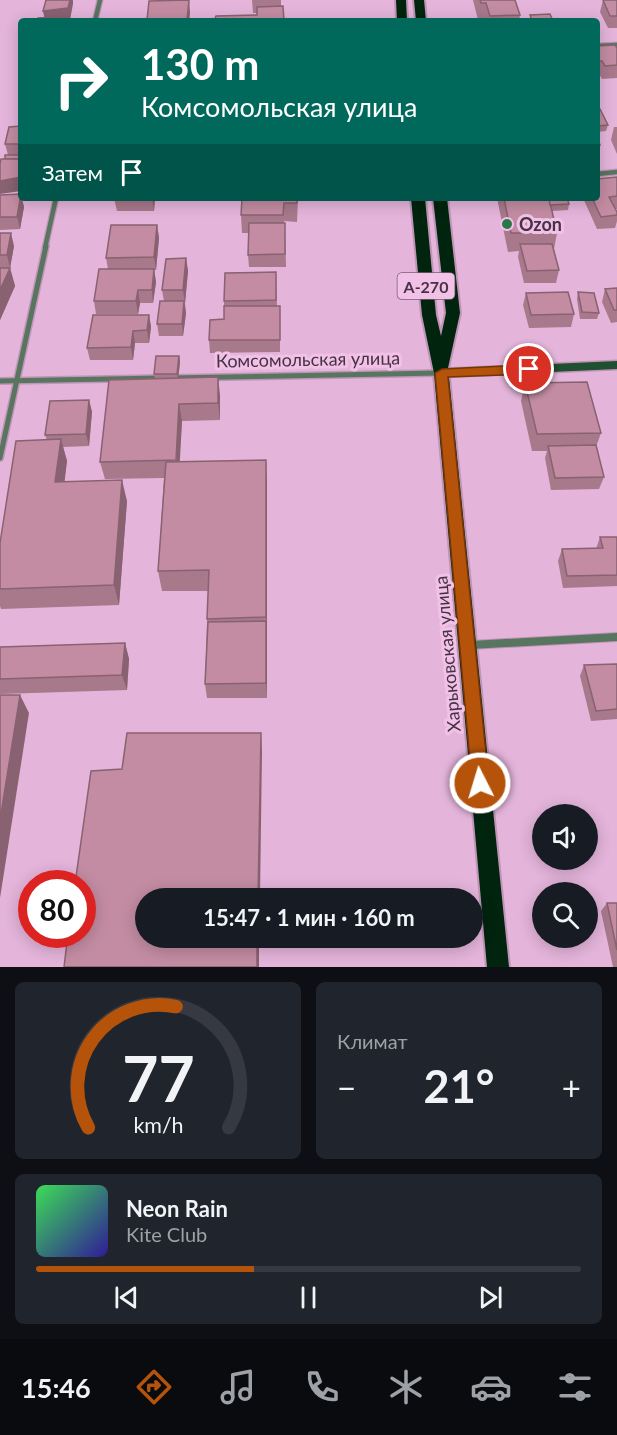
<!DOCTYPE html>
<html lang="ru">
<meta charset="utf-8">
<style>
:root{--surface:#171b24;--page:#20242c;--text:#f1f3f6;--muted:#9ea1a6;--line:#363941;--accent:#b45309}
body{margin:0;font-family:Lato,sans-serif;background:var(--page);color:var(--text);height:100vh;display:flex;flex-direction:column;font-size:22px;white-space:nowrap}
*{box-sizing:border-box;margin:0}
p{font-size:20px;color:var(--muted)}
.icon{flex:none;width:33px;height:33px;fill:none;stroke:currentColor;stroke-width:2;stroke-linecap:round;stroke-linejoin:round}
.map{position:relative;height:967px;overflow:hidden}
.details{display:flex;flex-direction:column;gap:15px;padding:15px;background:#0d0f14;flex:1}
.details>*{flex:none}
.guide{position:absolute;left:18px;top:18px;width:582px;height:183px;border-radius:6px;box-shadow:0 3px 15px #0003;background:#00695c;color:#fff;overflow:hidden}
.controls{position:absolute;left:532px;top:804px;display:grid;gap:12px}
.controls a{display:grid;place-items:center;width:66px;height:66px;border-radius:50%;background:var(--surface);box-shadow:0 3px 15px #0003;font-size:30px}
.speed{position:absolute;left:18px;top:870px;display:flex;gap:12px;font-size:30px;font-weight:700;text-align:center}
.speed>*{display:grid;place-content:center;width:78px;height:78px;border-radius:50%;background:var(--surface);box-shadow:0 3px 15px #0003;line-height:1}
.speed .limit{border:9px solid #d22;background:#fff;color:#111}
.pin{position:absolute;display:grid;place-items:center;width:51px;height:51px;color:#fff;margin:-26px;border:3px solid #fff;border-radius:50%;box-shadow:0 2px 6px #0007}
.me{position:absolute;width:66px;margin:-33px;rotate:355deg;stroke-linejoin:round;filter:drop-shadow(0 0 4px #0008)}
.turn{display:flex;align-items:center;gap:21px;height:126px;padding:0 24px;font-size:27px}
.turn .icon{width:78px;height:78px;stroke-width:2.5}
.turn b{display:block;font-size:42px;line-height:51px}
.then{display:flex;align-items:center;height:57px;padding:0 24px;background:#0003;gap:12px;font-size:22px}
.big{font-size:45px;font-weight:700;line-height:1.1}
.details .widget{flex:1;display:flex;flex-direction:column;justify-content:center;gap:9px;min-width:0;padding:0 21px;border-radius:9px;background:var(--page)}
.details .dial{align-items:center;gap:0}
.dial svg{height:156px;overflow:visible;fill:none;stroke:var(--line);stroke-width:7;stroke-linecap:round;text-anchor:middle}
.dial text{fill:var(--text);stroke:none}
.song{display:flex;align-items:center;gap:18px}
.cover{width:72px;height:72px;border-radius:9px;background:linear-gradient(135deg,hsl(130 70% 55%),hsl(250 70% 35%))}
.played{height:6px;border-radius:3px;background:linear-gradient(90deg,var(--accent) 40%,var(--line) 40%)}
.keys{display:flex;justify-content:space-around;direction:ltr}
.heat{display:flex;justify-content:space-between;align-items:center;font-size:33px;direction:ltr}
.details .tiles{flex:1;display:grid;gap:15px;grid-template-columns:1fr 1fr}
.widget:last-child{grid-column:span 2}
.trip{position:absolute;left:135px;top:888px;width:348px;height:60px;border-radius:30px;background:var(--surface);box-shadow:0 3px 15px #0003;font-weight:700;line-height:60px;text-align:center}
.tabs{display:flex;height:96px;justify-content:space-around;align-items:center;background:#090b0e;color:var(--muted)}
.tabs .icon{width:42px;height:42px}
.tabs .on{color:var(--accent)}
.tabs b{font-size:27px;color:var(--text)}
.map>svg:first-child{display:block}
</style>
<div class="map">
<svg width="617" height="967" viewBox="0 0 617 967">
<rect width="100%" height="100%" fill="#e4b4da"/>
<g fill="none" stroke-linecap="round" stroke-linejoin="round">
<defs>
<g id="minor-far2">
<path d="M95,21L100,0"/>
<path d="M597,46L617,45"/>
<path d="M597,174L617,172"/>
<path d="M45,248L56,198"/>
</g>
<g id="minor-far1">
<path d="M172,378L440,373"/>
<path d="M0,381L161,378"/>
<path d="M0,458L46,246"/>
</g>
<path id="minor" d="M471,645L617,637"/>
<path id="secondary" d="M617,361V369L442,377L436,373L442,369Z"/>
<g id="trunk">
<path d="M396,0H406L407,21H397Z"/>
<path d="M414,0H424L426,21H416Z"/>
<path d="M411,198H425L436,315L441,336L446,313L433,198H447L460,313L448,368L509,967H487L434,373L422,315Z"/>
</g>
</defs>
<use href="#minor-far2" stroke="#be95b6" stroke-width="7"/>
<use href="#minor-far1" stroke="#be95b6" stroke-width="8"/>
<use href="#minor" stroke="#be95b6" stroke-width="10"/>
<use href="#secondary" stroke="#be95b6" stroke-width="3"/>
<use href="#trunk" stroke="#be95b6" stroke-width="4"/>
<use href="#minor-far2" stroke="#587560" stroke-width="4.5"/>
<use href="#minor-far1" stroke="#587560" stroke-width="5"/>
<use href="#minor" stroke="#587560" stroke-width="8"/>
<use href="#secondary" fill="#204f31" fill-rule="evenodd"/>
<use href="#trunk" fill="#00240e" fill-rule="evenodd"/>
</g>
<g fill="#a8788b">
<path d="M252,0H281V6L257,15V13H253Z"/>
<path d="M473,0H515L520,15L519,21L478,20Z"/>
<path d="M603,0H617V28H608L600,12Z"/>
<path d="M149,1L190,12L189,21H147Z"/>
<path d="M597,46L617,48V78L602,79L599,74H597Z"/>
<path d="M597,109L608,125L606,131L597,132Z"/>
<path d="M21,126V191L5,159L8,155L5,144Z"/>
<path d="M614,127H617V154L611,140Z"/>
<path d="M597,137L600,145L599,151L597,152Z"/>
<path d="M617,177V209H615L617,212V221L615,228L597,229L583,198H597Z"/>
<path d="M0,195L22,198L24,207L20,229L0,230Z"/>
<path d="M114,198H155L154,211H117Z"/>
<path d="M298,198L297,222L284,221V223H285L286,267H249L248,255L249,233H242L241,215Z"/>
<path d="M497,198H567L569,204L568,210L552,211L557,233L554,249L559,270L556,283H524L518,257L519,251L508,252Z"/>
<path d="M157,225L159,238L156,270H154L156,282L153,303H140L138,314H96L94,301L108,269L106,258Z"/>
<path d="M0,233L14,246L10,268L15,286L0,320Z"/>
<path d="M186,258L188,271L185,303L186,313L183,336H159L157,324L164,301L162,290Z"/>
<path d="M276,272L277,306H280V352L210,353L209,340L224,319V301Z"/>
<path d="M617,288V322L611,323L602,302L605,289Z"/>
<path d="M578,292L599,313L597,319H580L577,299Z"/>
<path d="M526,293L574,314L571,327L529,328L523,305Z"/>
<path d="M149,315L151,327L149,343H135L133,360H90L87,348Z"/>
<path d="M179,356L180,362L178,378L220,395V420L182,421L179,462L267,482V698H207L205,684L208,591H162L158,571L164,478L105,479L100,462L155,379L154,374Z"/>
<path d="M525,383L601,433L596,447L604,477L599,489L551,490L545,458L547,451H532L521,401Z"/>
<path d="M89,400L92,412L89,446L63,447L67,461L64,482L127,501L119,605L1,609L0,606V543L47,440L45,435Z"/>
<path d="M600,537H617V586L563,588L558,561L562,549H596Z"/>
<path d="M125,643L129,659L127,690L0,694V647Z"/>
<path d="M617,664V719L591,721L580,676L584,665Z"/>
<path d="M607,903H617V967H613L601,911Z"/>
</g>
<g fill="#886271">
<path d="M70,0H73V4L70,20L45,21L43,11Z"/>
<path d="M189,0L190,12L189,21H187Z"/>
<path d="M21,177V191L0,194V181Z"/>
<path d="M21,196L24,207L20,229L17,217Z"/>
<path d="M152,198H155L154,211Z"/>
<path d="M157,225L159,238L156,270L154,257Z"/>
<path d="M11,233L14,246L10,268L7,255Z"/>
<path d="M186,258L188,271L185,303L183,290Z"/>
<path d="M10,268L15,286L0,320V290Z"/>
<path d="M154,269L156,282L153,303L152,290Z"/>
<path d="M138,290L140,303L138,314L136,301Z"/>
<path d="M184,301L186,313L183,336L182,324Z"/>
<path d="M149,315L151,327L149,343L147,330Z"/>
<path d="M133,331L135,343L133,360L131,347Z"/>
<path d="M179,356L180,362L178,380L177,374Z"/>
<path d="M218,377L220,395V420L218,403Z"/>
<path d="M89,400L92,412L89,446L86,434Z"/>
<path d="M179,404L182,421L179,477L176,460Z"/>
<path d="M61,439L67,461L62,503L55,482Z"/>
<path d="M266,460L267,482V698L266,683Z"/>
<path d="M122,480L127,501L119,605L114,585Z"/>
<path d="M125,643L129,659L127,690L122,675Z"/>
<path d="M20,695L29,713L0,898V820Z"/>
<path d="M261,733L262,751L260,898H258Z"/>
<rect x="257" y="938" width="2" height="29"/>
</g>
<g fill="#c38ca2" stroke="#886271" stroke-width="1.5">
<path d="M46,0H70L68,8L43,11Z"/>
<path d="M189,0L187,20H147L149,1Z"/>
<path d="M480,0H515L520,15L490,16L486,3H481Z"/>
<path d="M603,0H617V16H610Z"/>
<path d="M283,6L284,21H214L216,16L257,15V7Z"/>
<path d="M550,14L553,21H532L530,15Z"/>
<path d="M64,17V21H37L38,18Z"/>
<path d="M615,45L617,48V65L605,66L602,61H597V46Z"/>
<path d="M597,109H600L608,125L597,126Z"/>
<path d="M21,126V144H5L9,127Z"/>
<path d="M597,137L600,145H597Z"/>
<rect x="5" y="155" width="16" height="4"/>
<path d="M1,159H21V177L0,181V164Z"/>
<path d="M617,177V196L609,197L617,212V215L601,217L592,198H597V179Z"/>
<path d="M21,194L17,217H0V195Z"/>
<path d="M114,198H152L114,199Z"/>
<path d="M242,198H297V203H284L283,215H241Z"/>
<path d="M504,198H549L557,233H511Z"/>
<path d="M549,198H567L569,204L550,205Z"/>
<path d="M249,223H285V254L248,255Z"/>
<path d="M111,225H157L154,257L106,258Z"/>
<path d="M0,233H11L7,255H0Z"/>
<path d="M520,244H552L559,270L527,271Z"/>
<path d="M186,258L183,290H162L166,259Z"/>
<path d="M0,268H10L0,290Z"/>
<path d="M99,269H154L152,290H138L136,301H94Z"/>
<path d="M276,272V300L224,301L225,273Z"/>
<path d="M617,288V310H614L605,289Z"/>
<path d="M568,292L574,314L531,315L526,293Z"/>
<path d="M578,292L594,293L599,313L582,312Z"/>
<path d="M160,301H184L182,324H157Z"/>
<path d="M224,306H280V340H209L210,320L224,319Z"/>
<path d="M93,315H149L147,330L133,331L131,347L87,348Z"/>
<path d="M156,356H179L177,374H154Z"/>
<path d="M218,377V403L179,404L176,460L100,462L109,380Z"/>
<path d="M587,382L601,433L537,434L525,383Z"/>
<path d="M89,400L86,434L45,435L50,401Z"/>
<path d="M61,439L55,482L122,480L114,585L0,589V543L16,441Z"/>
<path d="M596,445L604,477L555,478L548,446Z"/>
<path d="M266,460V617L207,619L209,570L158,571L166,462Z"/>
<path d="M600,537H617V575L567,576L562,549L603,548Z"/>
<path d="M266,621V683L205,684L208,622Z"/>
<path d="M125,643L122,675L0,679V647Z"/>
<path d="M617,664V709L596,711L584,665Z"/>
<path d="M0,695H20L0,820Z"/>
<path d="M127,733H261L258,898H146V938H257V967H64L68,934H82V884H75L91,771L122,769Z"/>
<path d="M607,903H617V950Z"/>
</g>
<path fill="#b45309" stroke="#753606" stroke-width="1.5" d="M529,365L536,369L529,374L448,377L489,783L486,789L480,791L474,789L472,783L435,373L442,369Z"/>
<circle fill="#2a7848" stroke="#f1c1e7" stroke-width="2" cx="507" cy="224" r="6"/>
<g text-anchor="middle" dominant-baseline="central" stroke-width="6" stroke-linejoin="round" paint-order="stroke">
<rect fill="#f1c1e7" stroke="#795d74" stroke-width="1.5" x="397.5" y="273" width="57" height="26" rx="4.5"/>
<g font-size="16" font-weight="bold" fill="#453242">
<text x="426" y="286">А-270</text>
</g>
<g font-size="18" font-weight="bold" fill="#453242" stroke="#f1c1e7" text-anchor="start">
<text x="519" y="224">Ozon</text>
</g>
<g font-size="18" fill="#453242" stroke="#f1c1e7">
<text transform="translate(308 359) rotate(-1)">Комсомольская улица</text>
<text transform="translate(447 654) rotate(-95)">Харьковская улица</text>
</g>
</g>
</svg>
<div class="controls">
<a><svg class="icon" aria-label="sound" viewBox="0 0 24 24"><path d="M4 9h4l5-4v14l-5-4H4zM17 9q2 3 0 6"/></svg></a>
<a><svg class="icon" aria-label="search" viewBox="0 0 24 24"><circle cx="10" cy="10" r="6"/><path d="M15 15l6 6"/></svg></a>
</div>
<div class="speed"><div class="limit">80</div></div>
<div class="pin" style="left:529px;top:369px;background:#d93025"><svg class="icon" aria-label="arrive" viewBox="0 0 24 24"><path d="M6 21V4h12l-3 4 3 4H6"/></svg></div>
<svg class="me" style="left:480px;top:783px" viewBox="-20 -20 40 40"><circle r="17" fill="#b45309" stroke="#fff" stroke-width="3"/><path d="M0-11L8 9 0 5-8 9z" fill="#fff"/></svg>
<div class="trip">15:47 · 1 мин · 160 m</div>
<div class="guide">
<div class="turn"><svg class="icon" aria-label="right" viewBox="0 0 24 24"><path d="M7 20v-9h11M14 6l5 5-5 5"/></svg><div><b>130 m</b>Комсомольская улица</div></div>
<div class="then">Затем<svg class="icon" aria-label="arrive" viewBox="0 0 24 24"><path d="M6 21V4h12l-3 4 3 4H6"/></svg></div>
</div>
</div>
<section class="details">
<div class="tiles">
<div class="widget dial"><svg viewBox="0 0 100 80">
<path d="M14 69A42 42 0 1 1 86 69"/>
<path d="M14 69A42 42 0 0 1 59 7" stroke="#b45309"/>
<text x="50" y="56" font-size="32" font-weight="700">77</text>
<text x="50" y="72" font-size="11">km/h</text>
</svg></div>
<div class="widget"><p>Климат</p>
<div class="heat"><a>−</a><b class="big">21°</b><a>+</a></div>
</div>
<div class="widget">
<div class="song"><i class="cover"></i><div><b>Neon Rain</b><p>Kite Club</p></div></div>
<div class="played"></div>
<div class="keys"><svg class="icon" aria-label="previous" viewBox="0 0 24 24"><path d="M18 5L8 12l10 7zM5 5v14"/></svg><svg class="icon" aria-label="pause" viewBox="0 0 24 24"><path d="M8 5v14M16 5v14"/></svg><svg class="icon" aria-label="next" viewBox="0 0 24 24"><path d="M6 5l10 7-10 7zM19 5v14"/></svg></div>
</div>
</div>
</section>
<nav class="tabs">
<b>15:46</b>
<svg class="icon on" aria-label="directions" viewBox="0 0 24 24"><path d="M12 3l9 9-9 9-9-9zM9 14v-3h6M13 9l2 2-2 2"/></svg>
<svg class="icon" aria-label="music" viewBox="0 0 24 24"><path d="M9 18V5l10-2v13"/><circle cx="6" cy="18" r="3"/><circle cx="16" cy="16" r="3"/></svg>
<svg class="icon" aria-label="phone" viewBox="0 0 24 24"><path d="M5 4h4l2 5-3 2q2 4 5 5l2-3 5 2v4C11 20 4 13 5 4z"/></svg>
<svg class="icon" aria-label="climate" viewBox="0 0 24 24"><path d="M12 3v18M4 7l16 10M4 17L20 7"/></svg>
<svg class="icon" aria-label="car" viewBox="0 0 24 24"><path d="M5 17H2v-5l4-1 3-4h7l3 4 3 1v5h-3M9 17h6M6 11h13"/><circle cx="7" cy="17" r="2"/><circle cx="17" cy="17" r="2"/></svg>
<svg class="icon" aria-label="filters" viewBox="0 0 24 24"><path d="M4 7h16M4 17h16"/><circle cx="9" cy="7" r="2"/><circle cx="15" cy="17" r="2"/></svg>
</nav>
